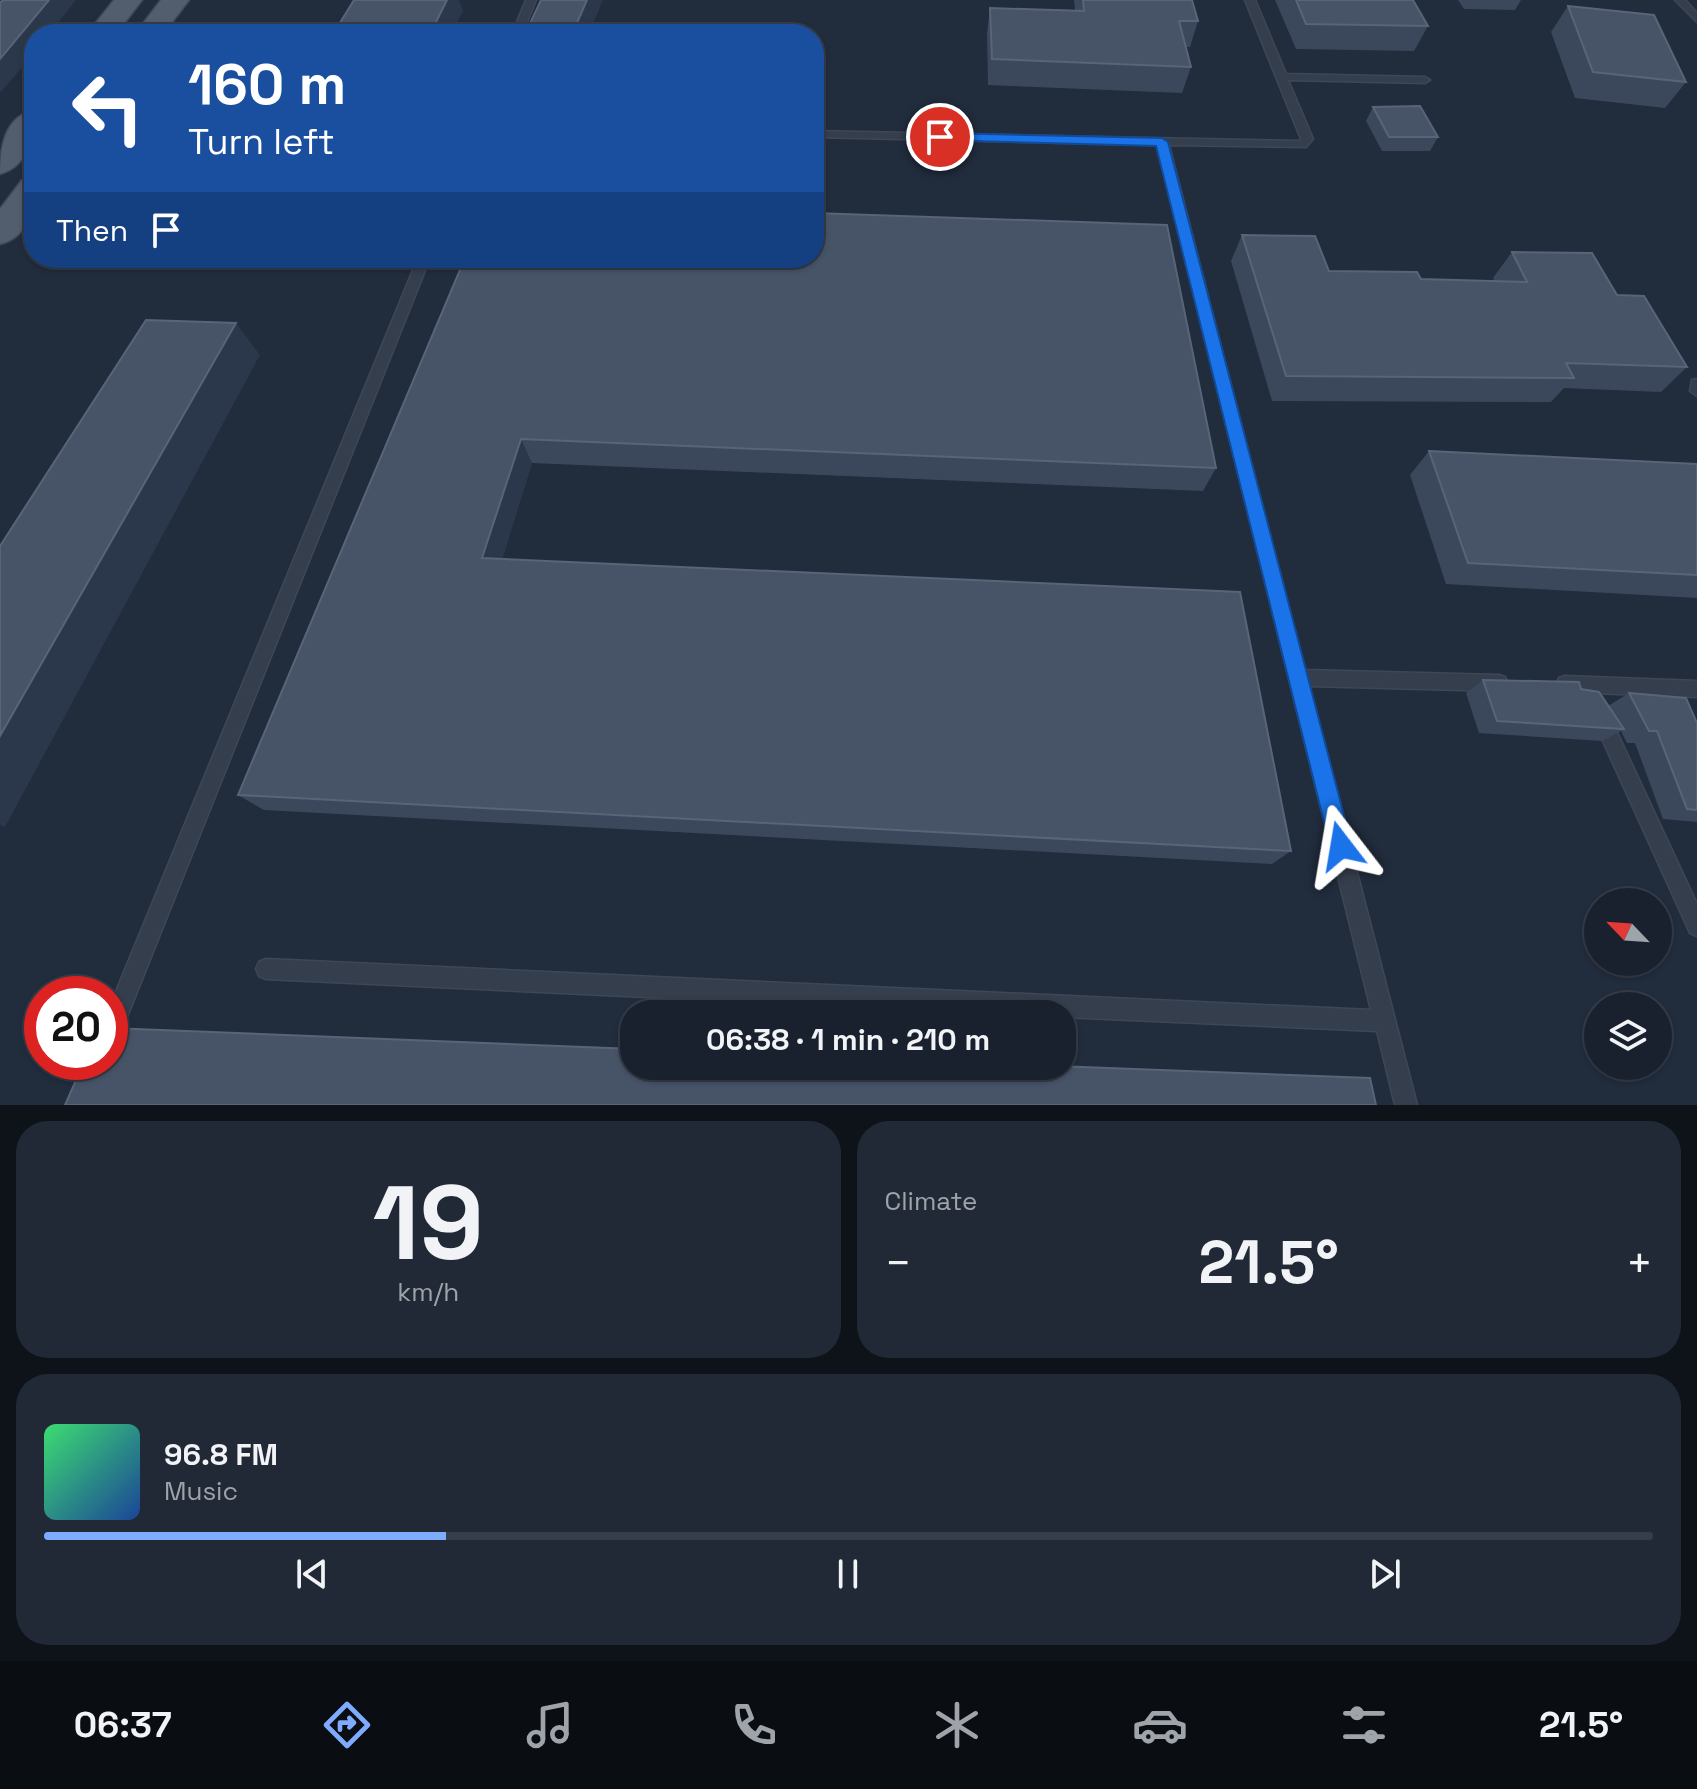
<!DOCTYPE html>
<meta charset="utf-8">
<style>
:root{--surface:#19212e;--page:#222936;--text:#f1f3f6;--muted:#9fa3aa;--line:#373e4a;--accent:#7fabff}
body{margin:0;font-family:"Space Grotesk",sans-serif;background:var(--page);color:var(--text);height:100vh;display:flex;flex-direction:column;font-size:30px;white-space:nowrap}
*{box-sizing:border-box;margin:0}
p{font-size:26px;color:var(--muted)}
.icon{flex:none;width:44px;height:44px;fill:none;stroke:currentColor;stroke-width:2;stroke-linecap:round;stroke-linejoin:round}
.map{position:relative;height:1105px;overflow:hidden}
.details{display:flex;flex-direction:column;gap:16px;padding:16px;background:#0e1219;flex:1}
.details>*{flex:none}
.guide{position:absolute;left:24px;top:24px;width:800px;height:244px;border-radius:32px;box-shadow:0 2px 6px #0004,0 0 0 2px var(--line);background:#1a4fa0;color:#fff;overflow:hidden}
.needle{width:52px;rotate:295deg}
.fabs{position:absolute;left:1584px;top:888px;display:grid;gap:16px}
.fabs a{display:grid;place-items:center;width:88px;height:88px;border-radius:50%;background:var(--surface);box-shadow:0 2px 6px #0004,0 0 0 2px var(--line);font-size:40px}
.speed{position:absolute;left:24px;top:976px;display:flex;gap:16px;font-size:40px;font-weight:700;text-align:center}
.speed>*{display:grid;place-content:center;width:104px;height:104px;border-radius:50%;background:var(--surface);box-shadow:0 2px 6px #0004,0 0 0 2px var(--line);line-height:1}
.speed .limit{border:12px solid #d22;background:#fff;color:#111}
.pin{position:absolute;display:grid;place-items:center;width:68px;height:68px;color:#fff;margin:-34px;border:4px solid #fff;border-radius:50%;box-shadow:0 2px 8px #0007}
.me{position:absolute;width:88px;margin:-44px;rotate:346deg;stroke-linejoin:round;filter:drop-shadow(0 0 6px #0008)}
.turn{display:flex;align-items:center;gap:28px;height:168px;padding:0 32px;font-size:36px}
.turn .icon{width:104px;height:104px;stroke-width:2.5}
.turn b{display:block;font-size:56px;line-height:68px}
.then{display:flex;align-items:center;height:76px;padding:0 32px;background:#0003;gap:16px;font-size:30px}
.big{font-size:60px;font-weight:700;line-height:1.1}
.details .widget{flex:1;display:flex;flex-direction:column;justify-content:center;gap:12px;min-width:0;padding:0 28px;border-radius:32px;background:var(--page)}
.details .dial{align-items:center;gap:0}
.dial b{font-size:104px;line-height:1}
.song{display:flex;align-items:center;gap:24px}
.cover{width:96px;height:96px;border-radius:12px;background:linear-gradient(135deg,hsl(140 70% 55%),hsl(220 70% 35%))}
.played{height:8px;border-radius:4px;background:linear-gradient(90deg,var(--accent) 25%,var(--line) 25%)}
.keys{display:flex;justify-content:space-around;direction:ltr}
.heat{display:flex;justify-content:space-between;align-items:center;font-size:44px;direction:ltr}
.details .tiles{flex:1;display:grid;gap:16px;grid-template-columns:1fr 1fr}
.widget:last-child{grid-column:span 2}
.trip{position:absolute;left:620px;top:1000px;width:456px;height:80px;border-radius:32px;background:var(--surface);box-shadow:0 2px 6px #0004,0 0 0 2px var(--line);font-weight:700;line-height:80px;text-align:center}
.dock{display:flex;height:128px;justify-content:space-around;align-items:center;background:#0a0d12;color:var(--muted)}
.dock .icon{width:56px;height:56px}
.dock .active{color:var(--accent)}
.dock b{font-size:36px;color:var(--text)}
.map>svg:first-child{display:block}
</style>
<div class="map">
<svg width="1697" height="1105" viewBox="0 0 1697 1105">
<rect width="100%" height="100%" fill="#212c3d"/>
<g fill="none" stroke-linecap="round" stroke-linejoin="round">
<defs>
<g id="lane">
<path d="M526,0H536L522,34H512Z"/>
<path d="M1245,0H1255L1286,74L1425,77L1430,80L1425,83L1288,80L1313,139L1306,147L1169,145L1304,670L1499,675L1505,677L1508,683L1505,689L1499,691L1309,686L1417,1105H1395L1377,1031L1062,1017V1014H1008L266,979L259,976L256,969L259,962L266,959L1371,1010L1157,145L814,137V131L1299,141L1301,139Z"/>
<path d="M1675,0H1685L1697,13V22Z"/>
<path d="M418,258H430L121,1032L118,1040L110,1043V1006Z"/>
<path d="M1697,379V396L1690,391L1692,380Z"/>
<path d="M1565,676L1697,681V697L1565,692L1559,690L1556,684L1559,678Z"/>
<path d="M1601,709L1607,711L1697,904V936L1690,933L1592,717L1595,711Z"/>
</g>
<g id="primary">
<path d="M114,0H142L116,34H87Z"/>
<path d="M161,0H189L163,34H135Z"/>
<path d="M34,110C34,136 29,166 0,174C0,148 4,117 34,110Z"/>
<path d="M34,177C34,204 32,236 0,244V209L22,180Z"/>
</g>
</defs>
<use href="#lane" stroke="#3e4756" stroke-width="3"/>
<use href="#primary" stroke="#3e4756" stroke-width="3"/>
<use href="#lane" fill="#353e4d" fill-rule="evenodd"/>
<use href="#primary" fill="#525d6d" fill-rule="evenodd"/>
</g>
<g fill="#3b485c">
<path d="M1074,0H1192L1198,21L1190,47H1186L1191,67L1182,93L988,85L987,33L990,8L1075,10Z"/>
<path d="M1275,0H1413L1428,26L1414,51L1296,49Z"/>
<path d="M1458,0H1521L1515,10L1464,9Z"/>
<path d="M1568,6L1686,82L1665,108L1575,98L1551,32Z"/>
<path d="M1373,107L1438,137L1430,151H1382L1366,121Z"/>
<path d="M1242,235L1329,271L1421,279L1495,281L1493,278L1512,252L1617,295L1687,367L1661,392L1564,388L1551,402L1272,401L1231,261Z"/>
<path d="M465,258L1216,468L1203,491L532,463L502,559L1291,851L1272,864L264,810L238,795Z"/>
<path d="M1429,451L1697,464V598L1446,584L1410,475Z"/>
<path d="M1483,680L1581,689L1608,706L1629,693L1697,723V822L1663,819L1635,743H1627L1621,731L1602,741L1479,733L1466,693Z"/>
</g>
<g fill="#2b374b">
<path d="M49,0H76L49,34H34V53L0,93V59Z"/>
<path d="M447,0H459L463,11L452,34H430Z"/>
<path d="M587,0H603L589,34L576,25Z"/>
<path d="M236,323L260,355L5,827L0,825V736Z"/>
<path d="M521,439L532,463L496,580L482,558Z"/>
</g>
<g fill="#475468" stroke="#586477" stroke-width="2">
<path d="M3,0H49L0,59V3Z"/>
<path d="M354,0H447L430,34H333Z"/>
<path d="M541,0H587L576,25L714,29L712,34H525Z"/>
<path d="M1083,0H1192L1198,21H1179L1191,67L992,59L990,8L1084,11Z"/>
<path d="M1296,0H1413L1428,26L1306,24Z"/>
<path d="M1568,6L1654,15L1686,82L1593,72Z"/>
<path d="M1420,106L1438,137H1389L1373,107Z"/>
<path d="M814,213L1167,225L1216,468L521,439L482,558L1240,592L1291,851L238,795L465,258H814Z"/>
<path d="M1242,235L1315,236L1329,271L1417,272L1421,279L1527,282L1512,252L1592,253L1617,295L1644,296L1687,367L1566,363L1574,378L1286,376Z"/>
<path d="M146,320L236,323L0,736V546Z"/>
<path d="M1429,451L1697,464V575L1468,563Z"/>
<path d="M1483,680L1579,682L1581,689L1599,692L1624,729L1497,721Z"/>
<path d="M1629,693L1686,698L1697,723V810L1687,809L1657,731H1649Z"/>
<path d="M110,1028L634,1049V1066H1056L1370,1078L1376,1105H65L84,1062H110Z"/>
</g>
<path fill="#1a73e8" stroke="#114b97" stroke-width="2" d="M940,133L1162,138L1168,142L1352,846L1349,854L1341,857L1333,854L1330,846L1156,146L936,140L934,137Z"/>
</svg>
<div class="fabs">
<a><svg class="needle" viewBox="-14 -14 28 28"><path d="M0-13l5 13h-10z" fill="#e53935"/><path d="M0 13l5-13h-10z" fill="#9fa3aa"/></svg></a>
<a><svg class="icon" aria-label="layers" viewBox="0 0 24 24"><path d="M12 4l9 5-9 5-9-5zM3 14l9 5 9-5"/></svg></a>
</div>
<div class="speed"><div class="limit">20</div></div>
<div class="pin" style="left:940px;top:137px;background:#d93025"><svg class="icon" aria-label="arrive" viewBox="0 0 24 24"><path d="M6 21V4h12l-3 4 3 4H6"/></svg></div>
<svg class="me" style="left:1341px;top:846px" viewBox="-20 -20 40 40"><path d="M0-17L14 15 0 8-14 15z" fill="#1a73e8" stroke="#fff" stroke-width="4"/></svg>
<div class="trip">06:38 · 1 min · 210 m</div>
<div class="guide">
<div class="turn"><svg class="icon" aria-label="left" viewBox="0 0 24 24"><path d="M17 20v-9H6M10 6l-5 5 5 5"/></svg><div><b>160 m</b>Turn left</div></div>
<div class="then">Then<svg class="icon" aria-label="arrive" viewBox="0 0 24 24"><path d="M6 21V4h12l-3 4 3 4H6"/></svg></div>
</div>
</div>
<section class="details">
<div class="tiles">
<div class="widget dial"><b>19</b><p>km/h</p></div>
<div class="widget"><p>Climate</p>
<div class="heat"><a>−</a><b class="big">21.5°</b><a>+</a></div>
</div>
<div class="widget">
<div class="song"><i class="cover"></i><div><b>96.8 FM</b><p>Music</p></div></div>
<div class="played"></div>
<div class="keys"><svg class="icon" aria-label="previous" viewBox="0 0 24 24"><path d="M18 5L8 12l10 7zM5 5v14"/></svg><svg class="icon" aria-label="pause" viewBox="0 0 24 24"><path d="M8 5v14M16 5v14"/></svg><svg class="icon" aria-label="next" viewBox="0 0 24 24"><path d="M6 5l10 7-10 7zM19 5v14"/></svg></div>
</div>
</div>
</section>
<nav class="dock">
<b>06:37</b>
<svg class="icon active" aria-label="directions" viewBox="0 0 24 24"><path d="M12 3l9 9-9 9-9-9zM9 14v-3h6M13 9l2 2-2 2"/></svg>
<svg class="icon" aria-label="music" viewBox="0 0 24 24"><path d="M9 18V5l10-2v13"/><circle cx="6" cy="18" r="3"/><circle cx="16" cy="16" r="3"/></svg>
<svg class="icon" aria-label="phone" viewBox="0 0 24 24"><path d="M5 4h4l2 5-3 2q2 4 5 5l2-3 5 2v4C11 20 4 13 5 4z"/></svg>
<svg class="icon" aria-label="climate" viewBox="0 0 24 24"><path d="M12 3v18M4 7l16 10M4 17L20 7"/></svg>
<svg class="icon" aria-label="car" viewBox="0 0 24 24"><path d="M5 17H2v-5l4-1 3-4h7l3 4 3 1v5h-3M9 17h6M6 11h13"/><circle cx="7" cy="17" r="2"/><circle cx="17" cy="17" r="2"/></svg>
<svg class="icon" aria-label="filters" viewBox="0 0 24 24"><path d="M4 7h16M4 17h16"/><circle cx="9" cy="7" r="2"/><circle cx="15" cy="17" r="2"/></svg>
<b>21.5°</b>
</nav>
